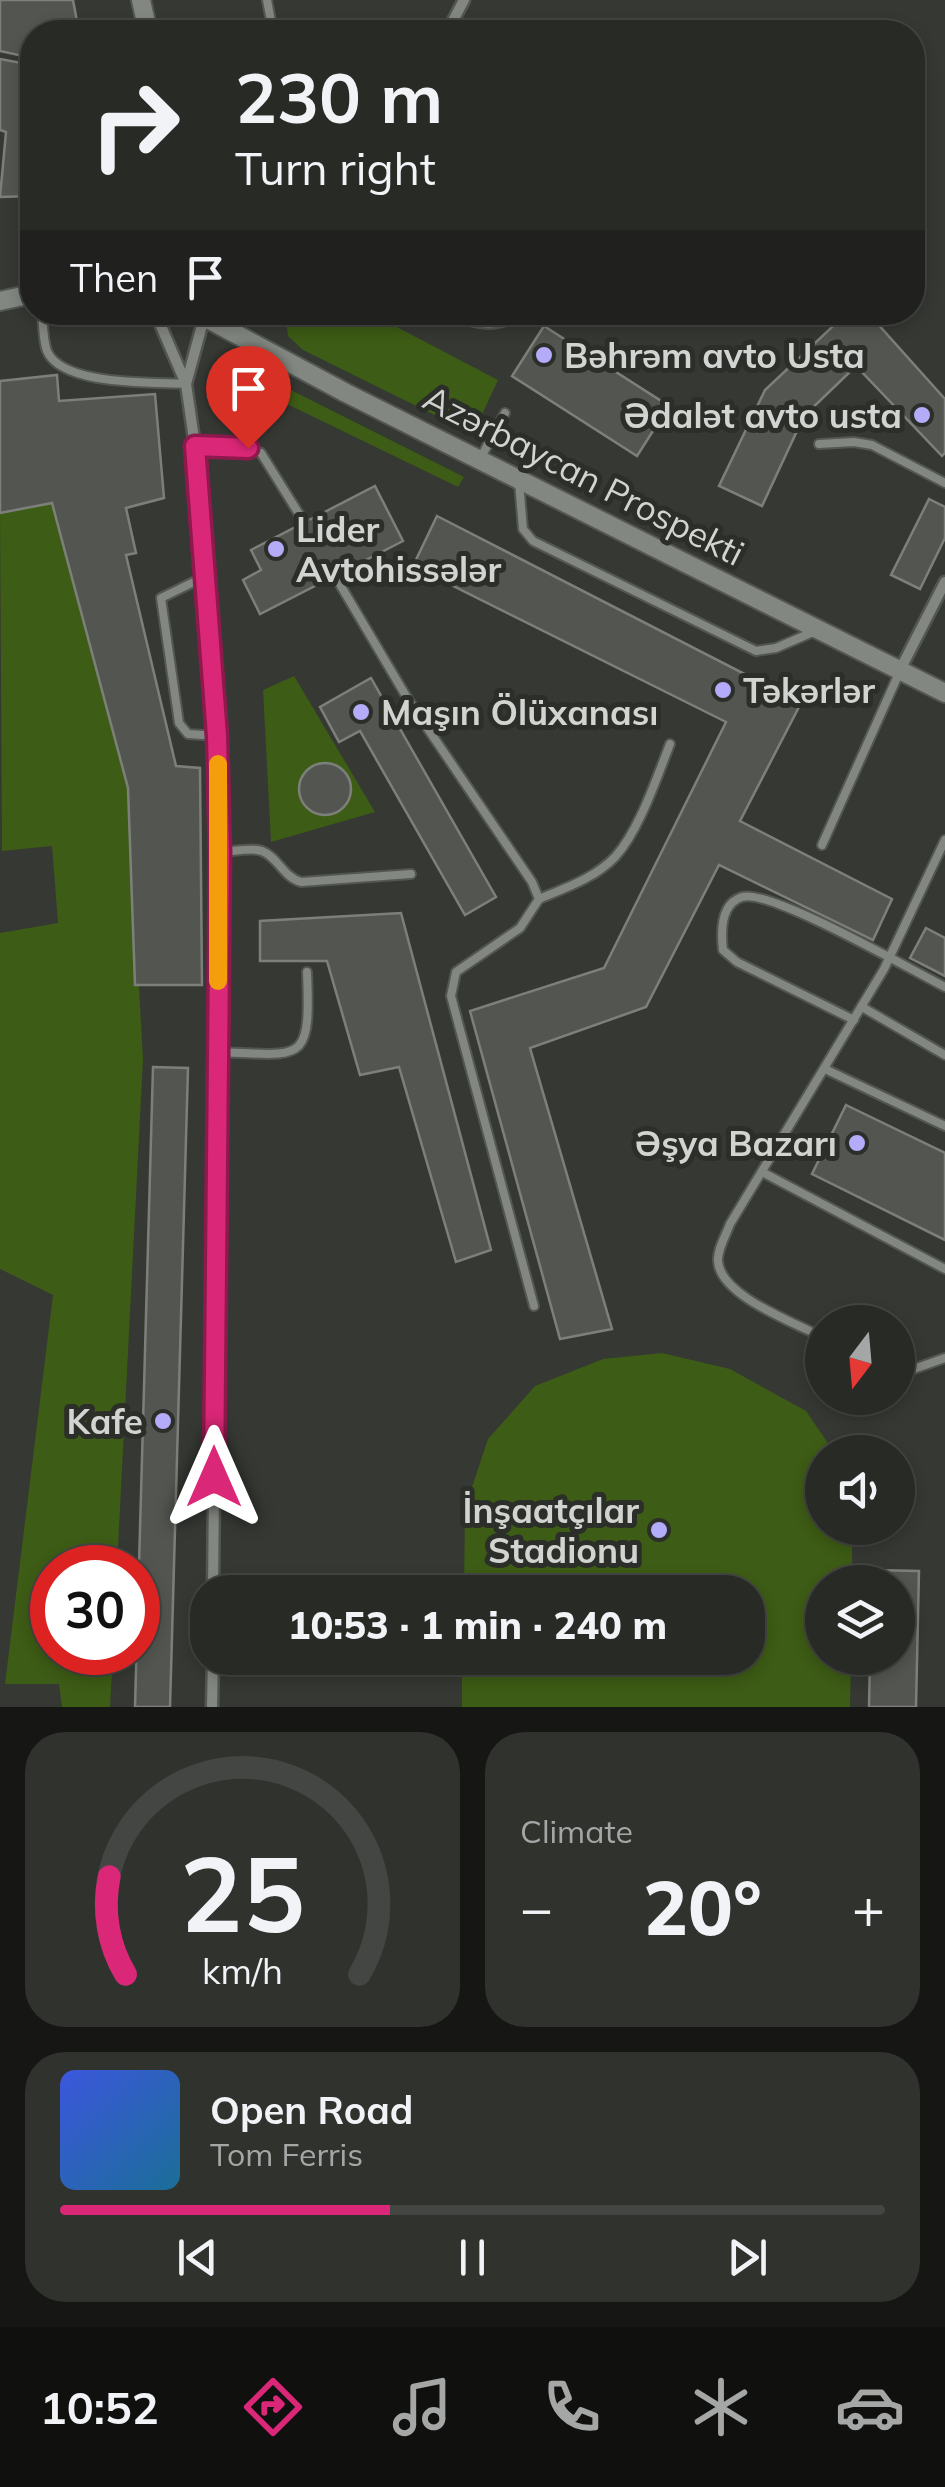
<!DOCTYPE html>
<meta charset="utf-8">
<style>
:root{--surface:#282a26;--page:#30322e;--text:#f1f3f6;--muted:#a5a7a7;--line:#444643;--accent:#db2777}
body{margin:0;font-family:Mulish,sans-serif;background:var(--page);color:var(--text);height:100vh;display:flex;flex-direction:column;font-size:38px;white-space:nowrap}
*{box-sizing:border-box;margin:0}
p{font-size:32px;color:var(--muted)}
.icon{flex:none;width:55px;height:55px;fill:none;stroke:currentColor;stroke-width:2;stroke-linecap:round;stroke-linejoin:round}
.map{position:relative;height:1707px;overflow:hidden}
.details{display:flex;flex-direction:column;gap:25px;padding:25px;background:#161715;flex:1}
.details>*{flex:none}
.top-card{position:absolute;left:20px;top:20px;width:905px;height:305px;border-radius:40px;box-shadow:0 5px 15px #0003,0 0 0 2px var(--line);background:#282a26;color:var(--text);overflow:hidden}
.needle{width:65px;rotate:196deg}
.controls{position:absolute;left:805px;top:1305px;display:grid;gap:20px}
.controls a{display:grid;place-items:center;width:110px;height:110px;border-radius:50%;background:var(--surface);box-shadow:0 5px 15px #0003,0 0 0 2px var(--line);font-size:50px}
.speed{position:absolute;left:30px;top:1545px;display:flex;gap:20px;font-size:50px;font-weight:700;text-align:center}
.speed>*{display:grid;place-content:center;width:130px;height:130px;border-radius:50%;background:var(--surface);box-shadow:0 5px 15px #0003,0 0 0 2px var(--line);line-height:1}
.speed .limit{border:15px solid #d22;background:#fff;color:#111}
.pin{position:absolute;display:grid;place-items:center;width:85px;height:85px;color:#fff;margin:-102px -42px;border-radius:50% 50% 50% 0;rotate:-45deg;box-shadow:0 0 10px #0007}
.pin .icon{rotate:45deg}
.me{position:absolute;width:110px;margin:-55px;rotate:0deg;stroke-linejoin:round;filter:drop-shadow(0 0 8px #0008)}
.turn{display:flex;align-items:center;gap:35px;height:210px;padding:0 50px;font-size:45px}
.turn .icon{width:130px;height:130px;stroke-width:2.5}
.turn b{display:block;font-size:70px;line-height:85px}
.then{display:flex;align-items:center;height:95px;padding:0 50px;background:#0003;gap:20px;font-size:38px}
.big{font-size:75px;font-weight:800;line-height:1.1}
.details .tile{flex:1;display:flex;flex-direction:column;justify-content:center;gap:15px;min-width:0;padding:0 35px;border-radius:40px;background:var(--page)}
.details .dial{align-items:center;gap:0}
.dial svg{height:260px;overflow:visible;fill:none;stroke:var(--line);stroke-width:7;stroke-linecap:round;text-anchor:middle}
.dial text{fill:var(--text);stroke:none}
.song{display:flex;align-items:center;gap:30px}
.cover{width:120px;height:120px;border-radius:15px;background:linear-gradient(135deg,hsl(230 70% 55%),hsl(200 70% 35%))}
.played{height:10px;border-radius:5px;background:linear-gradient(90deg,var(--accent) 40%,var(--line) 40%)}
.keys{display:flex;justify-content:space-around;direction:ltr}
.heat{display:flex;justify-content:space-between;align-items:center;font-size:55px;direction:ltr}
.details .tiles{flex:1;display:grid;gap:25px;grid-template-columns:1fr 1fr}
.tile:last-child{grid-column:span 2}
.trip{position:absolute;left:190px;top:1575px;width:575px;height:100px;border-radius:40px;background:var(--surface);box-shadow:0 5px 15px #0003,0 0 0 2px var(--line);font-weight:800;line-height:100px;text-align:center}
.tab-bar{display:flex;height:160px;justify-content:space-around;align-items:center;background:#10110f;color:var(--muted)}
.tab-bar .icon{width:70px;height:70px}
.tab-bar .selected{color:var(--accent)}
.tab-bar b{font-size:45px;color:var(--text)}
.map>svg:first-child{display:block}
</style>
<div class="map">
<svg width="945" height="1707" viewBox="0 0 945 1707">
<rect width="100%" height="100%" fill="#353833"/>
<g fill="#3d5c15">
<path d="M285,313H370L498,380L473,434L303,350L288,336Z"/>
<path d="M221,355L464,477L458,487L287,404L221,407Z"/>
<path d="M52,503L128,788L143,1059L117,1567L52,1568V1652L113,1653L110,1707H62L59,1684H5L53,1295L0,1269V933L58,923L52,846L2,851L0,513Z"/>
<path d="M294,676L375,812L271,842L263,690Z"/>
<path d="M662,1353L730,1369L806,1411L834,1452H822V1528H852V1582H822V1658H851L850,1707H462V1658H748V1592H464L465,1508L488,1439L535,1386L603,1359Z"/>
</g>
<g fill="#535650" stroke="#7d807a" stroke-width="2.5">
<path d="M0,0H73L79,32H32V58L0,51Z"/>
<path d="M0,59L32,65V196L0,197L6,132L0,130Z"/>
<path d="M848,312H867L945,399V453L942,456L856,366L804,416L762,506L719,486L765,390Z"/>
<path d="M544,326L669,406L637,456L512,376Z"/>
<path d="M57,375L59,401L155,394L164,498L126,508L136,553L126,555L176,766L200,768L202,985H135L128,788L52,503L0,513V381Z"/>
<path d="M375,486L403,541L260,614L243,580L261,570L251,550Z"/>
<path d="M929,499L945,507V538L920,589L891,575Z"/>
<path d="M437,516L801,703L740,821L892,899L873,940L719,865L646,1007L530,1048L612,1329L560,1339L470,1011L604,968L726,722L413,566Z"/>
<path d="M371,678L496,897L465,915L360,731L339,742L320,707Z"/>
<circle cx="325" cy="789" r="26"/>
<path d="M401,913L491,1250L456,1262L399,1067L360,1075L327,961H260V921Z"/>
<path d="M926,928L945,938V976L910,958Z"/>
<path d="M153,1067L188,1068L170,1707H135Z"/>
<path d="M846,1105L945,1153V1240L812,1174Z"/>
<path d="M872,1570L919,1571L916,1707H869L870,1658H898V1582H872Z"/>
</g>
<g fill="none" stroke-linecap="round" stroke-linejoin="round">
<defs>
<g id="service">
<path d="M267,0L273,32"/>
<path d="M42,312C43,324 43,340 47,351C62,386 153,382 186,384"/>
<path d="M819,444L854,442L872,445L945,483"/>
<path d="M195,446L247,448L261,453L304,522"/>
<path d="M480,459L505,413"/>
<path d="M519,482L523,529L533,541L756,651L776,648L813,632"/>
<path d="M206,576L161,598L179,723L188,734L217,736"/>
<path d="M335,576L409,701L532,882L539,899L520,928L456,972L451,996L534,1306"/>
<path d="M822,845L900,671"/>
<path d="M220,852C232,852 251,847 262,851C278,857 283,877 301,882L411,874"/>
<path d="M539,899C565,888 595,878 615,857C639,831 657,777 670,744"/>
<path d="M862,1007L945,1055"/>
<path d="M854,1020L737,962L723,950C721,933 720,904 742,897C769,888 913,971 945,987"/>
<path d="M217,1052C303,1055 311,1066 307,972"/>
<path d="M825,1069L945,1126"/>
<path d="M764,1173L945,1269"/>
<path d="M822,1337C794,1322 720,1296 718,1261C717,1250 726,1235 730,1224L884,969L945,840"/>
<path d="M898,1369L908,1371L945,1358"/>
</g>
<g id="minor">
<path d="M447,32L464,0"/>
<path d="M155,312L186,384L195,446L217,736L220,852L213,1592"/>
<path d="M450,312C481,326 495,326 527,312"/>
<path d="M186,384L204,318"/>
<path d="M900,670L945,582"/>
<path d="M212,1707L213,1658"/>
</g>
<g id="tertiary">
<path d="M141,0L148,32"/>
<path d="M0,301L32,294"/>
<path d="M195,312L346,393L945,693"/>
</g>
</defs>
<use href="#service" stroke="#535652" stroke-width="12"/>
<use href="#minor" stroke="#535652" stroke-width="15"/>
<use href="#tertiary" stroke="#535652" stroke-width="22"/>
<use href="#service" stroke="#838781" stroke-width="8"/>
<use href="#minor" stroke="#838781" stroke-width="10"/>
<use href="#tertiary" stroke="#838781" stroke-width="18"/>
</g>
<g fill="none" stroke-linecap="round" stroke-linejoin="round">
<defs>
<path id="route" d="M214,1477L220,852L217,736L195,446L248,448"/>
</defs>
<use href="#route" stroke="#8e194d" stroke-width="25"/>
<use href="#route" stroke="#db2777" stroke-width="18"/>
<path stroke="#f59e0b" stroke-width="18" d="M218,764V981"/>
</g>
<g fill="#b4acf9" stroke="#2b2e29" stroke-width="4">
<circle cx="544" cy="355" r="10"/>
<circle cx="922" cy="415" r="10"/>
<circle cx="276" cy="549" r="10"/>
<circle cx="723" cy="690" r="10"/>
<circle cx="361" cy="712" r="10"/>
<circle cx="857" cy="1143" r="10"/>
<circle cx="163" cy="1421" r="10"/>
<circle cx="659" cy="1530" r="10"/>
</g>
<g text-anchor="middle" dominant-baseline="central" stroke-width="10" stroke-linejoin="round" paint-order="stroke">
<g font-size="35" font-weight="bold" fill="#d2d4d1" stroke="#2b2e29" text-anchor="start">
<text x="564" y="355">Bəhrəm avto Usta</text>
<text x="902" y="415" text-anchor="end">Ədalət avto usta</text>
<text x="296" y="529">Lider<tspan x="296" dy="40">Avtohissələr</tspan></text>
<text x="743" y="690">Təkərlər</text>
<text x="381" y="712">Maşın Ölüxanası</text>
<text x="837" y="1143" text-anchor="end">Əşya Bazarı</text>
<text x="143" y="1421" text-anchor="end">Kafe</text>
<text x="639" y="1510" text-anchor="end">İnşaatçılar<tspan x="639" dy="40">Stadionu</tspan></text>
</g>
<g font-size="35" fill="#d2d4d1" stroke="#2b2e29">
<text transform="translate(584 475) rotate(27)">Azərbaycan Prospekti</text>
</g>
</g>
</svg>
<div class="controls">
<a><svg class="needle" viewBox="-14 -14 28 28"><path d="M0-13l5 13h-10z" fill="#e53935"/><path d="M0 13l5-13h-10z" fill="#a5a7a7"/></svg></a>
<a><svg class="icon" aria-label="sound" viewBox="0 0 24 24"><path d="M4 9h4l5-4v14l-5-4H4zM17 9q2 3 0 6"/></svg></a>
<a><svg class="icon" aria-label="layers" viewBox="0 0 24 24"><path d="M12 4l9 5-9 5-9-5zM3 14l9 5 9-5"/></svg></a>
</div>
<div class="speed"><div class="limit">30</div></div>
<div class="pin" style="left:248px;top:448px;background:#d93025"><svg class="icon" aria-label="arrive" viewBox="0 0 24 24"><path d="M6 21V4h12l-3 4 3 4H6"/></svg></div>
<svg class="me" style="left:214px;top:1477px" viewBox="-20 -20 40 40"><path d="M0-17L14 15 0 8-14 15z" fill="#db2777" stroke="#fff" stroke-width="4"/></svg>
<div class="trip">10:53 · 1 min · 240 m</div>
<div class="top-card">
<div class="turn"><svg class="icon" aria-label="right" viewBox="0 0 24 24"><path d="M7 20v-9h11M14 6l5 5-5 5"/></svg><div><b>230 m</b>Turn right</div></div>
<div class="then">Then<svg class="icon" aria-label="arrive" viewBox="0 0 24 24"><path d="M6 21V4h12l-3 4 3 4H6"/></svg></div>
</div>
</div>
<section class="details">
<div class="tiles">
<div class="tile dial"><svg viewBox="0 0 100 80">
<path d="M14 69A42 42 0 1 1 86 69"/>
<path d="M14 69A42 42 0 0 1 9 39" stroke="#db2777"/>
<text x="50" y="56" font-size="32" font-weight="700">25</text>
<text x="50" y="72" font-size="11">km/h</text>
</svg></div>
<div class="tile"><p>Climate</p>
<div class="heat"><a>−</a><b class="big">20°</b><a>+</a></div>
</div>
<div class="tile">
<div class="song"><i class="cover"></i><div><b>Open Road</b><p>Tom Ferris</p></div></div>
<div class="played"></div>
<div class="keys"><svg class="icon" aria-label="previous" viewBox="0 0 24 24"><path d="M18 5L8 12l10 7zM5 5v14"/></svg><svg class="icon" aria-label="pause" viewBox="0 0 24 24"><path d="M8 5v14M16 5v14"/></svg><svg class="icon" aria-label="next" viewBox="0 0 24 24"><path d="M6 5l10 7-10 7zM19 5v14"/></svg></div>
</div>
</div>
</section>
<nav class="tab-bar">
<b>10:52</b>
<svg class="icon selected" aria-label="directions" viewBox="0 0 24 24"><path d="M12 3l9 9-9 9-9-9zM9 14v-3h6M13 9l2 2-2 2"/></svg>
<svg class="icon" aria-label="music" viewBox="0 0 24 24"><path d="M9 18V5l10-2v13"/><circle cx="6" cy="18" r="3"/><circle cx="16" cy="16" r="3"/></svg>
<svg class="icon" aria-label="phone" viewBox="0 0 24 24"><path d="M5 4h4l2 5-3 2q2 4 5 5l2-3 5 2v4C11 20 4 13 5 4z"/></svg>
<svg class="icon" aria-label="climate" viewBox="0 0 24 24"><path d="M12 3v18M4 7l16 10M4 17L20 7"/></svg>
<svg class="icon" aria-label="car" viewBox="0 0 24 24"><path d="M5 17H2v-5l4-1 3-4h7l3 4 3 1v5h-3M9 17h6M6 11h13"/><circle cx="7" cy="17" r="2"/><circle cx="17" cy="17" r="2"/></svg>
</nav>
